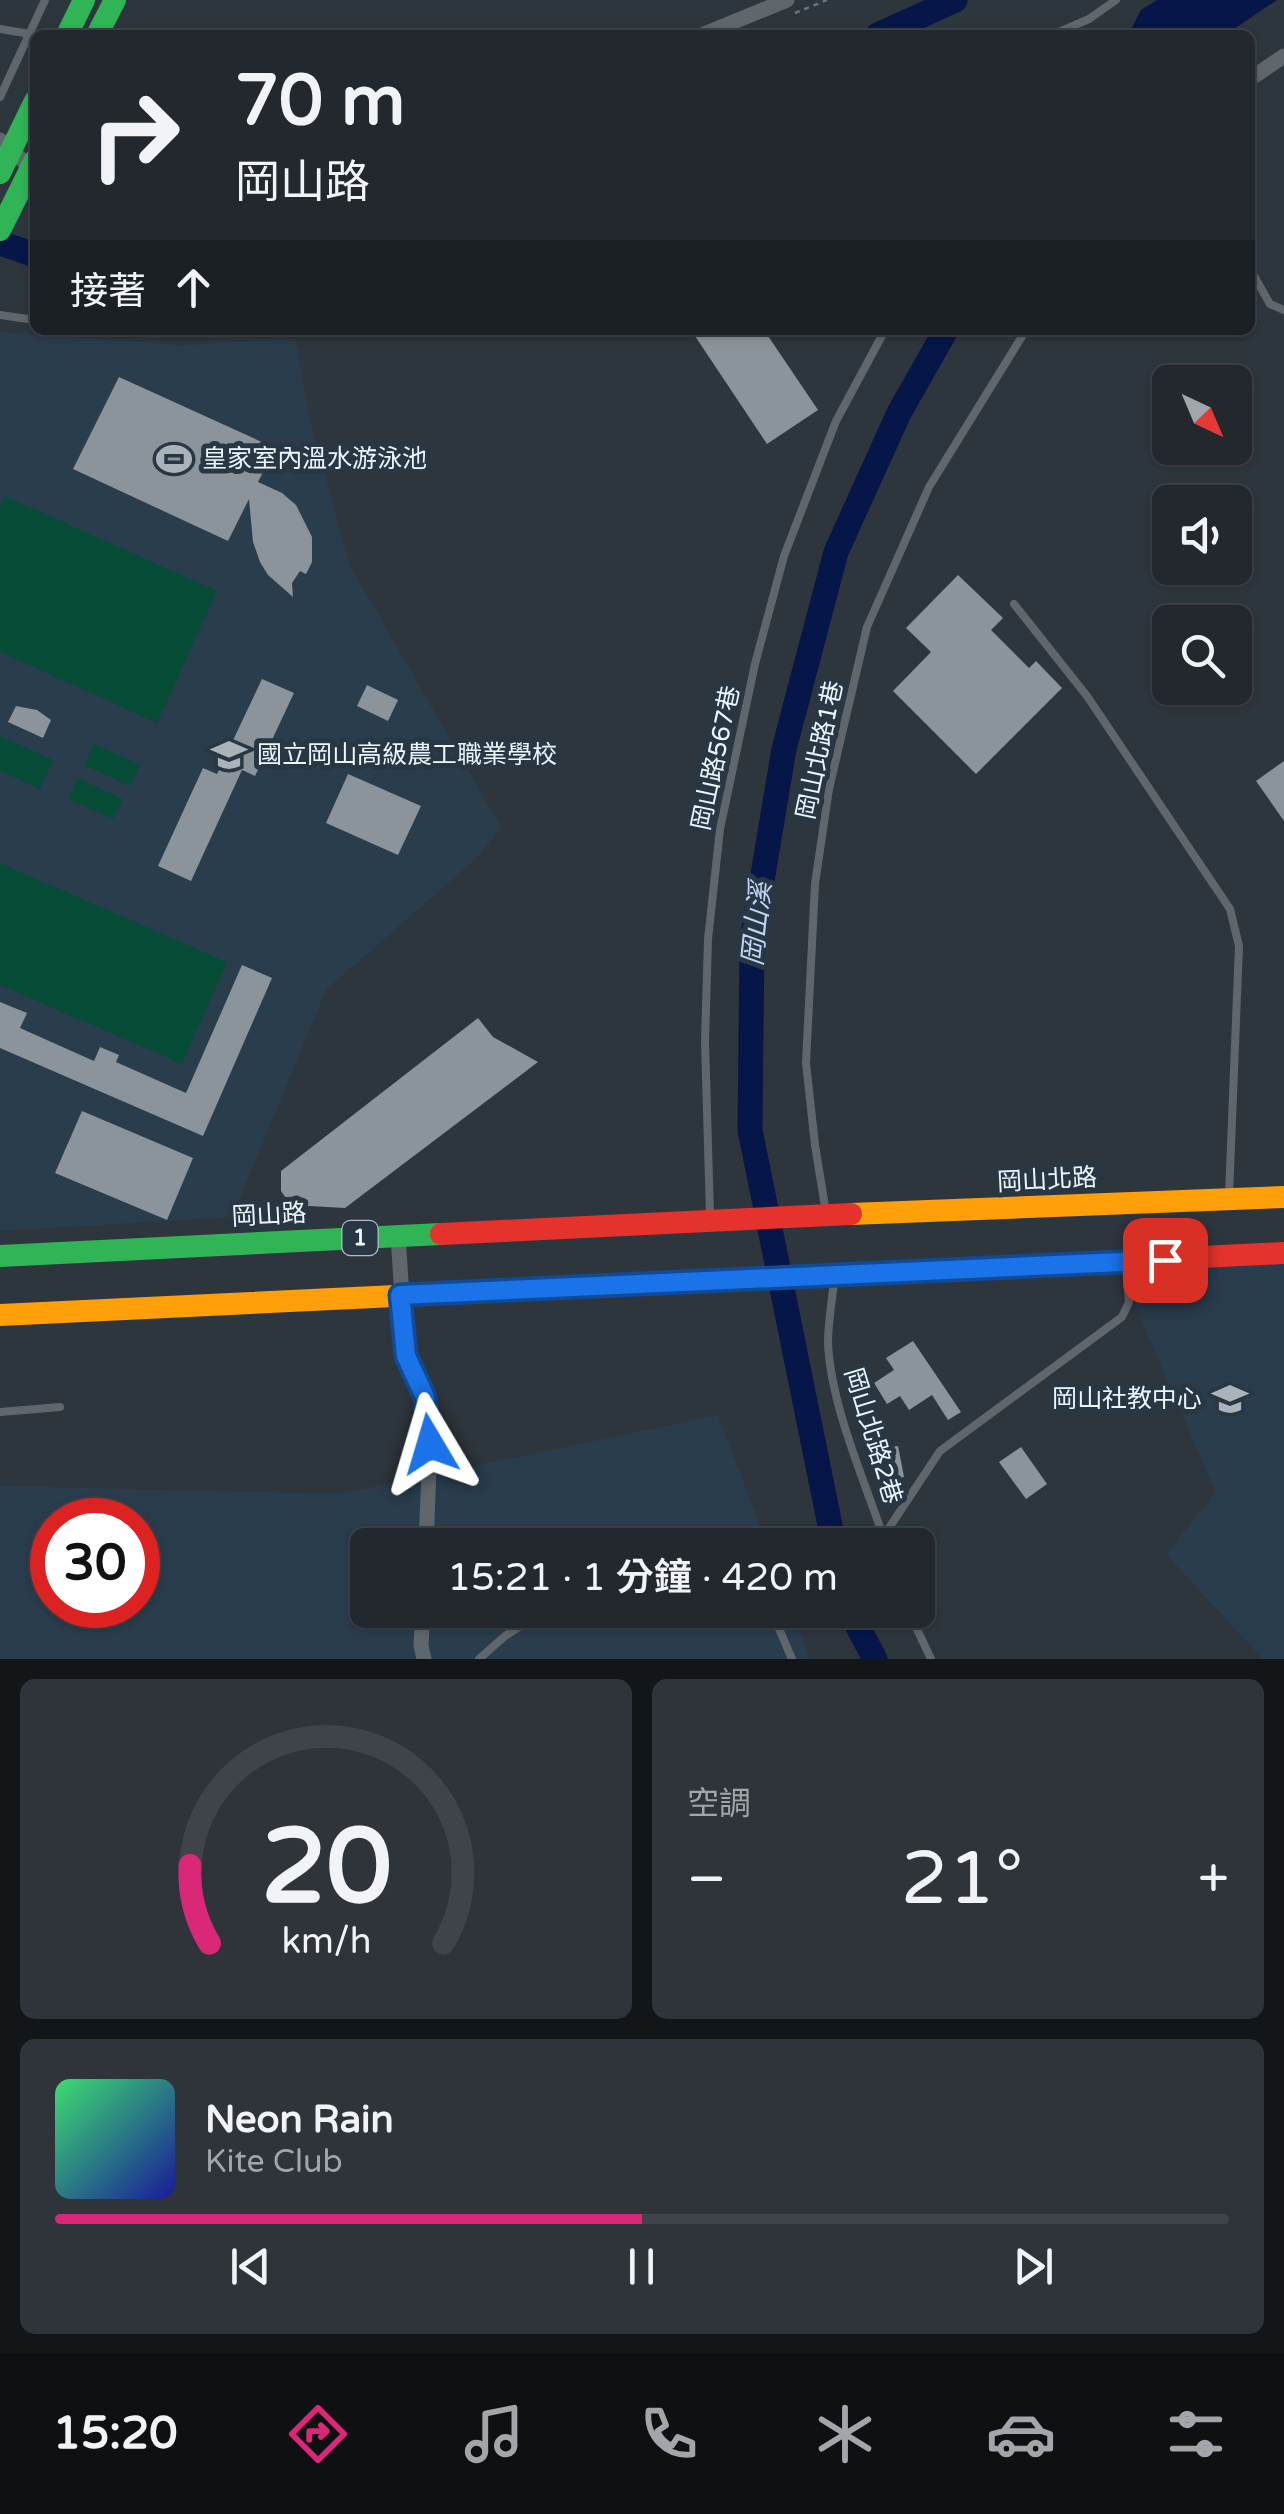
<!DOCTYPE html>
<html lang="zh-TW">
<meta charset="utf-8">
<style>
:root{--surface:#22282e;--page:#2e343a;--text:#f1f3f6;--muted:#a2a6aa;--line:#3f444a;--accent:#db2777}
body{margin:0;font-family:"Varela Round","Noto Sans TC",sans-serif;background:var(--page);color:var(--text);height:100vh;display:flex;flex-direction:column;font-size:38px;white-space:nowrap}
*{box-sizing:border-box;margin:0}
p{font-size:32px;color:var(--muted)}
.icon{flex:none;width:55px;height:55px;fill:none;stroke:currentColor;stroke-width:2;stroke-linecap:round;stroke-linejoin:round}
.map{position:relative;height:1659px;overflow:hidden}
.side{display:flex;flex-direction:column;gap:20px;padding:20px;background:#131619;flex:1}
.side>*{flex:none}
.hud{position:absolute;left:30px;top:30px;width:1225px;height:305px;border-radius:15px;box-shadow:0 2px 8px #0004,0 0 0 2px var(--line);background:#22282e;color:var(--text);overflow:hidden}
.needle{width:65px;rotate:136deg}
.controls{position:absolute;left:1152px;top:365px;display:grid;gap:20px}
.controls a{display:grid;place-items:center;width:100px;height:100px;border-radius:15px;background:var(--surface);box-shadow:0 2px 8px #0004,0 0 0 2px var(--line);font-size:50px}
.speed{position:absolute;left:30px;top:1498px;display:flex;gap:20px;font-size:50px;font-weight:700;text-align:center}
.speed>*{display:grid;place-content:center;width:130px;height:130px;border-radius:50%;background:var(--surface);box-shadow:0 2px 8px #0004,0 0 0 2px var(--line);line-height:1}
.speed .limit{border:15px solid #d22;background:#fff;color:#111}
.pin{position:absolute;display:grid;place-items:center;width:85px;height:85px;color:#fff;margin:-42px;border-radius:20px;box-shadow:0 5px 15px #0006}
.me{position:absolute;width:110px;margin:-55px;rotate:353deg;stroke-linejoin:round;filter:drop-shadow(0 0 8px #0008)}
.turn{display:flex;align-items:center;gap:35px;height:210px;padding:0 40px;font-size:45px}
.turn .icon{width:130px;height:130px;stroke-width:2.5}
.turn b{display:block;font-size:70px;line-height:85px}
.then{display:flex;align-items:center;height:95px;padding:0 40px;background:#0003;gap:20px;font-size:38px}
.big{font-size:75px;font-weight:600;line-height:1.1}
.side .card{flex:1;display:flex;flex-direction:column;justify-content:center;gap:15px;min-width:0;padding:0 35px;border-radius:15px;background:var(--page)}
.side .dial{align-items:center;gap:0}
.dial svg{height:260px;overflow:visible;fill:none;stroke:var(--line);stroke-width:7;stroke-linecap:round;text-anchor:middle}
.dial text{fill:var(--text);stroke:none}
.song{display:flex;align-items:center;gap:30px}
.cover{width:120px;height:120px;border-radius:15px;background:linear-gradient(135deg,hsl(140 70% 55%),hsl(240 70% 35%))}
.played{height:10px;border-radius:5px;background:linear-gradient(90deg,var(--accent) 50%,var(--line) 50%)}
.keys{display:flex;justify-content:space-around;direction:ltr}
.heat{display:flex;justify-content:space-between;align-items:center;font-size:55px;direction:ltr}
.side .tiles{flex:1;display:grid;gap:20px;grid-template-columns:1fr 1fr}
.card:last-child{grid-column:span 2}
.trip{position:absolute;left:350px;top:1528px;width:585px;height:100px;border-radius:15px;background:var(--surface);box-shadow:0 2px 8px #0004,0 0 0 2px var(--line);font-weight:600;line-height:100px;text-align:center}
.menu{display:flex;height:160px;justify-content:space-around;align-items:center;background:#0e1012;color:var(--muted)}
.menu .icon{width:70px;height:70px}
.menu .selected{color:var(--accent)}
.menu b{font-size:45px;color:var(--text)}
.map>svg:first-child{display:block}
</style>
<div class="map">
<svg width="1284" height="1659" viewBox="0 0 1284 1659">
<rect width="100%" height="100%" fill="#2e363d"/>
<g fill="#2a3d4d" fill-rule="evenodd">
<path d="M0,332L181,345L295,339L310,420L349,564L501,827L478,857L326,990L232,1217L0,1231Z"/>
<path d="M1284,1264V1659H1263L1166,1554L1216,1492L1135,1306L1132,1269Z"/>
<path d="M718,1415L767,1545H368V1610H792L810,1659H0V1486L340,1494ZM52,1520H138V1605H52Z"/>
</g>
<g fill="#074c37">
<path d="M5,496L217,591L157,723L0,652V508Z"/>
<path d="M0,736L53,760L40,789L0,771Z"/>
<path d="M94,744L140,765L130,786L84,765Z"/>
<path d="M77,778L123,799L113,819L68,799Z"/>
<path d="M0,863L227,962L182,1064L0,985Z"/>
</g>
<path fill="#061648" d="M1157,0H1277L1225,35H1128L1141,10Z"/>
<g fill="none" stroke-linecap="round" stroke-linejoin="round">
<g stroke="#061648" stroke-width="25">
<path d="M878,35L955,0"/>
<path d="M0,243L35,255"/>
<path d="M834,1545L750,1130L752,940L784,749L836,552L899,413L946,330"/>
<path d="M849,1610L875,1659"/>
</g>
</g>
<g fill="#8b949b">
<path d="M691,330H764L818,410L767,444Z"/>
<path d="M119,377L275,448L258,482L282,493L296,505L312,537V562L306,574L300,571L292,583L293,597L268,575L260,562L253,542L249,499L228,541L73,469Z"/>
<path d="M958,575L1003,618L991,630L1029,668L1036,661L1062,688L976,774L893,691L931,652L906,628Z"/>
<path d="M262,679L294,693L255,776L242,770L191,881L158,866L203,768L217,774Z"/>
<path d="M367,685L398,700L388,721L357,706Z"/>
<path d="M16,706L37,710L51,720L43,738L8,722Z"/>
<path d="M1284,761V821L1256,781Z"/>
<path d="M348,774L421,806L398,855L326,823Z"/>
<path d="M242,965L272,978L203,1136L0,1048V1002L27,1013L20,1028L94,1061L100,1047L119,1055L116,1062L186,1093Z"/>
<path d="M478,1018L493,1037L538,1062L345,1208L291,1205L281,1191V1171Z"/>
<path d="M82,1111L193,1158L167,1220L55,1173Z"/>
<path d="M913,1341L961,1412L948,1420L932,1395L909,1410L900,1396L887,1404L874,1383L894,1370L886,1358Z"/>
<path d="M898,1446L904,1477L879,1481L873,1450Z"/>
<path d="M1021,1447L1047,1484L1026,1499L999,1462Z"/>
</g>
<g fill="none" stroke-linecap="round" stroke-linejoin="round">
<path stroke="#6d7277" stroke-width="2.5" stroke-dasharray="5 5" stroke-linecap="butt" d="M795,13L827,0"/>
<g stroke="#60676c" stroke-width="8">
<path d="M0,29L30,34"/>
<path d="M1052,35L1089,19L1116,0"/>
<path d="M0,97L45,0"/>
<path d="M1250,269L1270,304L1284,310"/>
<path d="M0,315L35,320"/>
<path d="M1014,604L1087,696L1230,909L1239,946L1229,1195"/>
<path d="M826,1213L815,1145L806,1063L815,884L829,789L867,627L929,487L1026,330"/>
<path d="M710,1215L705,1042L708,939L720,829L755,664L784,556L836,421L885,330"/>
<path d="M834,1281C832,1301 828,1323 828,1343C831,1408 866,1483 886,1545"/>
<path d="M0,1412L60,1407"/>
<path d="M883,1537L940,1451L1122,1317L1129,1302L1126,1266"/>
<path d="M771,1610L792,1659"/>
<path d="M908,1610L931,1659"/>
<path d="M479,1659L505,1636L546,1610"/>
</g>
<g stroke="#60676c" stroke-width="15">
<path d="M702,35L787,0"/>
<path d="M1250,79L1284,56"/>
<path d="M0,140L31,168"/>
<path d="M398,1236L406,1356L425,1397L430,1444L426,1545"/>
<path d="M423,1610L421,1645L424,1659"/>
</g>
<g stroke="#30b455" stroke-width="22">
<path d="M67,35L84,0"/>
<path d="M97,35L115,0"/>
<path d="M0,173L35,101"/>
<path d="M0,230L35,160"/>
<path d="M0,1256L441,1234"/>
</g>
<g stroke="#ff9f0a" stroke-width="22">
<path d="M851,1214L1284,1197"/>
<path d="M0,1315L731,1280"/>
</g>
<g stroke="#e5322d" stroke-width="22">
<path d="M441,1234L851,1214"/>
<path d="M731,1280L1284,1253"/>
</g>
</g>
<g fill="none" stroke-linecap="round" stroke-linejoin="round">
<defs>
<path id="route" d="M430,1444L425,1397L406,1356L400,1295L1165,1260"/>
</defs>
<use href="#route" stroke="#114b97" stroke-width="25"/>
<use href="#route" stroke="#1a73e8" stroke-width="18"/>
</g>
<defs>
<symbol id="stadium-bare" viewBox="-9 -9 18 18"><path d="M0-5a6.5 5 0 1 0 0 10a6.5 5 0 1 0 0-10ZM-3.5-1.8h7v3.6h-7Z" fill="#aab3ba" stroke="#283743" stroke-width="2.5" paint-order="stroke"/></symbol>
<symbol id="school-bare" viewBox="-9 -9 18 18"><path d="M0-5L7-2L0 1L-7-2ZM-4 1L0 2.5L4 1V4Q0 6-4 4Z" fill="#aab3ba" stroke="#283743" stroke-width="2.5" paint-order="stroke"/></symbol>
<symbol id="university-bare" viewBox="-9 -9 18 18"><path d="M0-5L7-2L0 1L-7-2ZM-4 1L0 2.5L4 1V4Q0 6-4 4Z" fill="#aab3ba" stroke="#283743" stroke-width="2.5" paint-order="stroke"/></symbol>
</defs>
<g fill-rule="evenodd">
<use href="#stadium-bare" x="149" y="434" width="50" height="50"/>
<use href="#school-bare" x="204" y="730" width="50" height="50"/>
<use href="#university-bare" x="1205" y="1374" width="50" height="50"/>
</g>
<g text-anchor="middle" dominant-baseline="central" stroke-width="10" stroke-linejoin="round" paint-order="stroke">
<rect fill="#283743" stroke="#b1bdc6" stroke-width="2.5" x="342.5" y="1221" width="35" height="34" rx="8"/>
<g font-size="22" font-weight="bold" fill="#ecf6fe">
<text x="360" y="1238">1</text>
</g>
<g font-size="25" fill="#ecf6fe" stroke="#283743" text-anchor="start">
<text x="202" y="459">皇家室內溫水游泳池</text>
<text x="257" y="755">國立岡山高級農工職業學校</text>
<text x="1202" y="1399" text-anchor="end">岡山社教中心</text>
</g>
<g font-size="25" fill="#ecf6fe" stroke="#283743">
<text transform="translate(820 750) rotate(-78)">岡山北路1巷</text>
<text transform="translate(716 758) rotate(-78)">岡山路567巷</text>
<text transform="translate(1047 1180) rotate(-3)">岡山北路</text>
<text transform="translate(269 1215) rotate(-3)">岡山路</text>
<text transform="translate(873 1436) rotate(73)">岡山北路2巷</text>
</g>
<g font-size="28" font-style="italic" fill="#c2d4f8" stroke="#283743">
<text transform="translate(757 924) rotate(-84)">岡山溪</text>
</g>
</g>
</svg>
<div class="controls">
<a><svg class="needle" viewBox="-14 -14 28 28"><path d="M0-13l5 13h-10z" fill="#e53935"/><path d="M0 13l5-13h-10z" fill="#a2a6aa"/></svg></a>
<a><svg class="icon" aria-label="sound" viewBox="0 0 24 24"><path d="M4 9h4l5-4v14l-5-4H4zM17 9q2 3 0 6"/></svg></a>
<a><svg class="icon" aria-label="search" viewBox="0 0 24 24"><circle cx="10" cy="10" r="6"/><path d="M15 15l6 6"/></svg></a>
</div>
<div class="speed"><div class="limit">30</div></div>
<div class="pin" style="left:1165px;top:1260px;background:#d93025"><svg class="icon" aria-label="arrive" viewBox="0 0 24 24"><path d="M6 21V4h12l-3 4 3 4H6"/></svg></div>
<svg class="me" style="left:430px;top:1444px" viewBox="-20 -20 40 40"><path d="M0-17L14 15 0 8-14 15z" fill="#1a73e8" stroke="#fff" stroke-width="4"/></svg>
<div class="trip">15:21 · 1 分鐘 · 420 m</div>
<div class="hud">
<div class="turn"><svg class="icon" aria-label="right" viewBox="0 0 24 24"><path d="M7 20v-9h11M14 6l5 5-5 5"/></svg><div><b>70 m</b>岡山路</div></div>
<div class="then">接著<svg class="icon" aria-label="ahead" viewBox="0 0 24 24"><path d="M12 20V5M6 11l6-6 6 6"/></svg></div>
</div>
</div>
<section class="side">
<div class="tiles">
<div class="card dial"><svg viewBox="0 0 100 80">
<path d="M14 69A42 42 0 1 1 86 69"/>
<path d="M14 69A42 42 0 0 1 8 45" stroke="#db2777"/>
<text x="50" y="56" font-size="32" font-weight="700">20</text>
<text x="50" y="72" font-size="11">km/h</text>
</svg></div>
<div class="card"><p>空調</p>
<div class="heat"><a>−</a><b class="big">21°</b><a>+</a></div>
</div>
<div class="card">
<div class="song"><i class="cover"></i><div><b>Neon Rain</b><p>Kite Club</p></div></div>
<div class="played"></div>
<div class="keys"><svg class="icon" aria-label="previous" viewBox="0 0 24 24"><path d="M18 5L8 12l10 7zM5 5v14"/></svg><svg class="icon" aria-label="pause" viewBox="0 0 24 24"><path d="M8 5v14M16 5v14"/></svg><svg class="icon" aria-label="next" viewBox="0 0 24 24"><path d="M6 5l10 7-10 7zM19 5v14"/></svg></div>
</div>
</div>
</section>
<nav class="menu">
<b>15:20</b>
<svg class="icon selected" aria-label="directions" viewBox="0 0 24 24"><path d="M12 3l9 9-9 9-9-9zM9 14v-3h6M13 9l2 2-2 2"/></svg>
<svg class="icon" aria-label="music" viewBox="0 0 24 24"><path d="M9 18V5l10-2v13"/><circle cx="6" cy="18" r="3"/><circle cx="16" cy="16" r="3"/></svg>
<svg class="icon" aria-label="phone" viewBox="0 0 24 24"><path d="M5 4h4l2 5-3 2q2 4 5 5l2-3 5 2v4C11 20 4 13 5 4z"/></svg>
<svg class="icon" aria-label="climate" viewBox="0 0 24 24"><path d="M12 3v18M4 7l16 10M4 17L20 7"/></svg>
<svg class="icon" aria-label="car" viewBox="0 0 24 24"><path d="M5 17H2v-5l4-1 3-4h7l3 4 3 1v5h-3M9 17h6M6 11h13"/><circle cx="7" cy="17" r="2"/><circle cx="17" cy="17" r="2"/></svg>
<svg class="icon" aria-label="filters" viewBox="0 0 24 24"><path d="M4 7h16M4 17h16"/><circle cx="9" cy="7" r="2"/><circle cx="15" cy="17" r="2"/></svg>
</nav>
